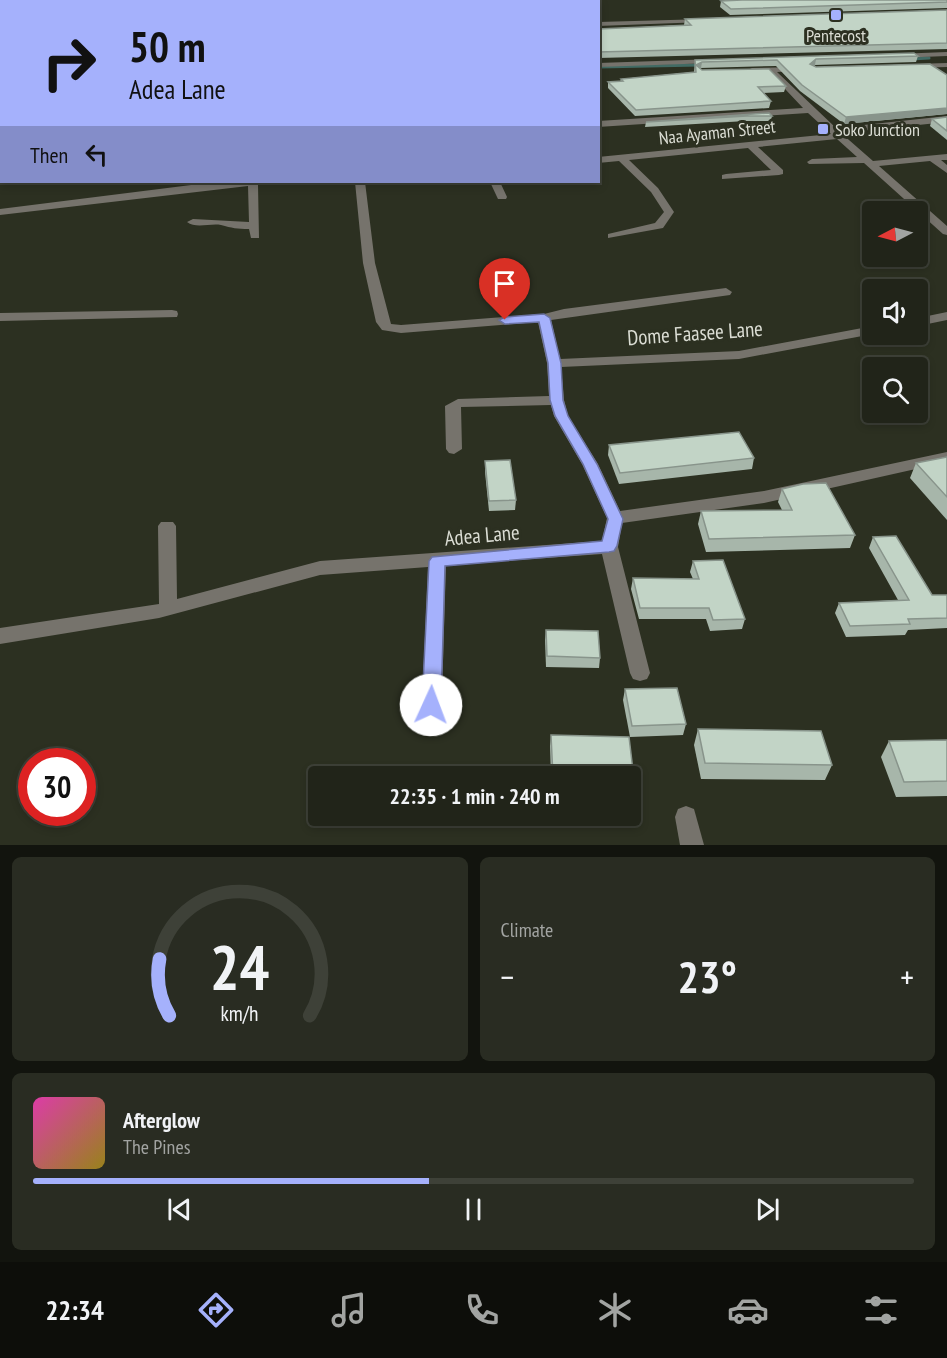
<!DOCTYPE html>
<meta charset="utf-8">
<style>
:root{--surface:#212419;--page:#292c22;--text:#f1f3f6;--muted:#a2a4a2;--line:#3e4138;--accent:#a5b1fc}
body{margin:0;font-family:"PT Sans Narrow",sans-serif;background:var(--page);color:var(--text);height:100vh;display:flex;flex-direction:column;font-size:22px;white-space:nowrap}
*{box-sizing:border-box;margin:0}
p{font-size:20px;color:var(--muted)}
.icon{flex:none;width:33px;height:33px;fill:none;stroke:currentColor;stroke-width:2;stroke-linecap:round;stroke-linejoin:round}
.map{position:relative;height:845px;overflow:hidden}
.drawer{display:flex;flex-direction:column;gap:12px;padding:12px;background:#12140e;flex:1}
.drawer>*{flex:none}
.guide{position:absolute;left:0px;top:0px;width:600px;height:183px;box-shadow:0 3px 9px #0003,0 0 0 2px var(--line);background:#a5b1fc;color:#111;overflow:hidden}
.needle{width:39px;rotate:264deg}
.controls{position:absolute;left:862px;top:201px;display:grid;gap:12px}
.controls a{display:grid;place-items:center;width:66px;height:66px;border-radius:6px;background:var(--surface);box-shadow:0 3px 9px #0003,0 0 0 2px var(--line);font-size:30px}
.speed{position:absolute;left:18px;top:748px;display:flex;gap:12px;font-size:30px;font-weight:700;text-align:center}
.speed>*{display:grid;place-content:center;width:78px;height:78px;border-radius:50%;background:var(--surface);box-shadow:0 3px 9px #0003,0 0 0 2px var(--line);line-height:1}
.speed .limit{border:9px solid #d22;background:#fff;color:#111}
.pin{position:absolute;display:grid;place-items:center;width:51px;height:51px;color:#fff;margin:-62px -26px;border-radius:50% 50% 50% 0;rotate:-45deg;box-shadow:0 0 6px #0007}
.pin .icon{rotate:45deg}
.me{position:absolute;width:66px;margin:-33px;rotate:2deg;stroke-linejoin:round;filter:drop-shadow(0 0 4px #0008)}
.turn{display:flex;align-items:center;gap:21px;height:126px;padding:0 30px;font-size:27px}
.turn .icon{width:78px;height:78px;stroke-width:2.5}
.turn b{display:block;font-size:42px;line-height:51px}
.then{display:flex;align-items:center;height:57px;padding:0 30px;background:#0003;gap:12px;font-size:22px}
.big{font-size:45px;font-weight:800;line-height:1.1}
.drawer .card{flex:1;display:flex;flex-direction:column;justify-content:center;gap:9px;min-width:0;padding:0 21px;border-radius:9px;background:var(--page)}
.drawer .dial{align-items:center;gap:0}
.dial svg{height:156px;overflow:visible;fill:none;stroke:var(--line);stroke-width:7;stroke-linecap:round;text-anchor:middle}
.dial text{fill:var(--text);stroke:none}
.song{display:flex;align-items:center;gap:18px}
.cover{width:72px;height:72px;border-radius:9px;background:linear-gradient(135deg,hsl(320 70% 55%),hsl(50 70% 35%))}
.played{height:6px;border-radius:3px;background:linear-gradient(90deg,var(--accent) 45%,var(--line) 45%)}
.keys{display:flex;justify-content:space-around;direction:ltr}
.heat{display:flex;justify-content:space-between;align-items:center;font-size:33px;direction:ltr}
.drawer .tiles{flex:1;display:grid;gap:12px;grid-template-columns:1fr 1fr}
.card:last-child{grid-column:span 2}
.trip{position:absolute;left:308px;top:766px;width:333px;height:60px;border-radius:6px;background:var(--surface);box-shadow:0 3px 9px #0003,0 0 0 2px var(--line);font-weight:800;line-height:60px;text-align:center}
.tab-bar{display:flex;height:96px;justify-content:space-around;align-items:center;background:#0d0e0a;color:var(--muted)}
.tab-bar .icon{width:42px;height:42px}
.tab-bar .on{color:var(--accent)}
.tab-bar b{font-size:27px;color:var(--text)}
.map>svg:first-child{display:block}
</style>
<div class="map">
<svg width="947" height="845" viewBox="0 0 947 845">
<rect width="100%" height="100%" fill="#2c3021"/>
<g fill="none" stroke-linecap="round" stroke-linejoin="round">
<g stroke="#426b64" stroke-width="3">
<path d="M911,59L929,58"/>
<path d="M598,67L700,65"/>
</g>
<g fill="#76736c" fill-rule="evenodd">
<path d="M195,0H201L194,2Z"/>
<path d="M301,0H365L298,2Z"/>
<rect x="391" y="0" width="6" height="2"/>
<path d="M484,0H490L491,2H484Z"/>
<rect x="0" y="8" width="2" height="4"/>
<path d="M706,19L704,22L598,26V22Z"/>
<rect x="0" y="36" width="2" height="4"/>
<path d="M947,52V56L896,58L892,56L896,54Z"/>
<path d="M716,59L717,61L713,63L598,67V63Z"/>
<path d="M947,63V67L914,68L910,66L914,64Z"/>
<path d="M803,67L804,69L800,71L777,72L836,128L947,116V122L841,133L873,161L947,154V160H941L947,165V173L930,161L879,166L947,226V235L943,234L864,163L809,164L807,162L812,159L857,157L837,139L758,147L783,170V174L779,175L722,179V175L726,174L771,170L748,148L629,160L658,188L674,212L663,228L608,238V234L655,223L664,212L651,192L619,161L598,163V157L831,134L808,113L598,127V121L803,108L769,72H752L748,70L752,68Z"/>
<rect x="0" y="84" width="2" height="4"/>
<rect x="0" y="121" width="2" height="6"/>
<path d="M215,182H265L258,185L259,238H251L249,229C237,229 232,228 221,225C210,223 196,229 187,222L193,219L249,222L248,186L0,215V209Z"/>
<path d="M355,182H365L375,263L391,324L401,325L544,314L564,309L726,288L732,292L730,295L551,320L560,359L739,351L873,326V334L739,359L561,367L564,400L568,416L598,464L620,511L764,491L947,452V462L764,503L622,523L618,547L650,673L647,679L640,681L633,679L630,673L602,554L446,565L441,725L438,732L431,734L424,732L421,725L428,567L320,575L159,618L0,644V628L159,604L158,526L161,522H173L176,526L177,599L320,561L602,541L607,518L582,464L554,416L551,405L461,407L462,449L454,454L449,453L446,449L445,406L458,399L549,396L547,363L538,322L401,333L382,330L376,322L363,263Z"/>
<path d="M490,182H500L507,197L506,199H498Z"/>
<path d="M172,310L177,311L178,314L177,317L0,321V313Z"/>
<path d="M947,312V320L918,326V318Z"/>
<path d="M686,806L694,809L704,845H680L675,817L678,809Z"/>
</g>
</g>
<g fill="#a7b6aa">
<path d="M737,0H947V8L730,15L720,7L721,1Z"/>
<path d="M947,10V49L598,58V29L684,25L685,19Z"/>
<path d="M918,56L916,62L815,65L814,66L816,67L947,75V114L844,124L800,91L776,66L700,68L702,70L786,86L784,92L763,93L771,101L769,108L635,116L608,88V82H620L621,79L694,72L695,60Z"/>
<path d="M769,113L772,116L771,121H746L645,127L646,122Z"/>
<path d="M947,117V140L930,126L932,119Z"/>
<path d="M609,445L754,458L752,469L619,484L608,455Z"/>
<path d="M947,457V520L910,478L916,463Z"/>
<path d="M485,461L516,500L515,510L489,511L485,472Z"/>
<path d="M782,489L855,535L850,548L706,552L698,524L701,511L782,510L778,502Z"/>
<path d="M873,537L932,595H947V628L908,630L905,635L846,637L835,613L839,603L898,600L869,548Z"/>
<path d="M693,561L745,619L742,629L710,631L706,619H639L631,589L633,578L693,579L690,572Z"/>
<path d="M546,630L600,658L599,668L546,667L545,640Z"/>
<path d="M625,689L686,724L683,735L630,737L623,700Z"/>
<path d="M698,729L832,765L825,780L701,779L694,745Z"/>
<path d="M551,735L634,779L632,790L630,789V777H551L550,746Z"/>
<path d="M947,740V796L896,797L881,757L889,741Z"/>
</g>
<g fill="#88948b">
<path d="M816,59L815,65L809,70L810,64Z"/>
<path d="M702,62L701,68L696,71V65Z"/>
<path d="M947,108V114L844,124L846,117Z"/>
</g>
<g fill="#c2d4c6" stroke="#88948b" stroke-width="1.5">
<path d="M742,0H947V2L731,9L721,1Z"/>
<path d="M947,10V43L598,52V29L691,25L685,19Z"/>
<path d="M914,53L918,56L816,59L810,64L816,67L930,64L947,75V108L846,117L802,85L777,60L702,62L696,65L702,70L769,69L786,86L758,87L771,101L636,110L608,82L623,81L621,79L696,72L695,60Z"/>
<path d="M769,113L772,116H747L646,122Z"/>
<path d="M947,117V131L932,119Z"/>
<path d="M739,432L754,458L620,473L609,445Z"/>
<path d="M947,457V497L916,463Z"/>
<path d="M510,460L516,500L489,501L485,461Z"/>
<path d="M826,483L855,535L709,539L701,511L792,510L782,489L803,484Z"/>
<path d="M896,536L932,595H947V618L908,619L910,624L850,626L839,603L909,600L873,537Z"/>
<path d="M723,560L745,619L713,620L709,608H640L633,578L699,579L693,561Z"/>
<path d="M546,630L598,631L600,658L547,656Z"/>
<path d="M677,688L686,724L632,726L625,689Z"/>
<path d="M698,729L821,731L832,765L705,763Z"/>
<path d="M551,735L629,737L634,779H630V777H553Z"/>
<path d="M947,740V781L904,782L889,741Z"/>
</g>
<path fill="#a5b1fc" stroke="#6b73a4" stroke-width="1.5" d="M544,314L550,318L561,363L563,400L568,416L597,464L623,519L617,546L614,551L609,552L445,566L441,705L438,711L431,714L425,711L422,705L429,561L432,557L602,541L608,519L583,464L555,416L550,400L548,363L539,322L505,324L499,320L505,317Z"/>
<g fill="#a5b1fc" stroke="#2c3021" stroke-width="2">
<rect x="830" y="9" width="12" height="12" rx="3"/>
<rect x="817" y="123" width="12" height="12" rx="3"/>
</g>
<g text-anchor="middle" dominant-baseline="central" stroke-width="6" stroke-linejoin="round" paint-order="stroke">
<g font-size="18" fill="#dbddd4" stroke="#2c3021">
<text x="836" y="35">Pentecost</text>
<text x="835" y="129" text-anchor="start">Soko Junction</text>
</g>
<g font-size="18" fill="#dbddd4" stroke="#2c3021">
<text transform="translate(717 132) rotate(-6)">Naa Ayaman Street</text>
</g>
<g font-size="21" fill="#dbddd4" stroke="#2c3021">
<text transform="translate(695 333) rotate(-4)">Dome Faasee Lane</text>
<text transform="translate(482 535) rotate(-5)">Adea Lane</text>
</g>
</g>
</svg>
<div class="controls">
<a><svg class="needle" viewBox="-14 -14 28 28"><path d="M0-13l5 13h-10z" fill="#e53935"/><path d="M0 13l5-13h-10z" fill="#a2a4a2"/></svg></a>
<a><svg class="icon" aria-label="sound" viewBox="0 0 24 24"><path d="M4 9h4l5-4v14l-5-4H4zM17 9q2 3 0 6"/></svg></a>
<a><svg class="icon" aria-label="search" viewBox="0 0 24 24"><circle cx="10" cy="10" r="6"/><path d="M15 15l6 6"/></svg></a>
</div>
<div class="speed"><div class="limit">30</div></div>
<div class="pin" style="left:505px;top:320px;background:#d93025"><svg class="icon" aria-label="arrive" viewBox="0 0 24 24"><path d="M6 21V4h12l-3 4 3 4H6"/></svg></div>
<svg class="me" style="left:431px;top:705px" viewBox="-20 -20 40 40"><circle r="19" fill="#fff"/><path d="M0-13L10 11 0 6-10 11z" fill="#a5b1fc"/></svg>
<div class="trip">22:35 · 1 min · 240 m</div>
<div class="guide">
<div class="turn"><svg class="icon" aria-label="right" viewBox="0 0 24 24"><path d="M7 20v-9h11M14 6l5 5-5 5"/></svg><div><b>50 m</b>Adea Lane</div></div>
<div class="then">Then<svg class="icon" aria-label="left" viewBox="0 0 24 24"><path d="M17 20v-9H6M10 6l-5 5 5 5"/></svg></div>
</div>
</div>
<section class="drawer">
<div class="tiles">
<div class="card dial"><svg viewBox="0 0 100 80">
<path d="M14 69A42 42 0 1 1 86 69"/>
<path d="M14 69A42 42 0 0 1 9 40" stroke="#a5b1fc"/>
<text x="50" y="56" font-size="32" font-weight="700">24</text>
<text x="50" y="72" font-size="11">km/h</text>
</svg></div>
<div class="card"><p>Climate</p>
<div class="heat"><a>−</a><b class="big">23°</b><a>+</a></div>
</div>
<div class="card">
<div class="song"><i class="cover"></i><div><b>Afterglow</b><p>The Pines</p></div></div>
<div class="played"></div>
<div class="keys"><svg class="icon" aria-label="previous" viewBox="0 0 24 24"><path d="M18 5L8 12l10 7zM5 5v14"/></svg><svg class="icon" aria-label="pause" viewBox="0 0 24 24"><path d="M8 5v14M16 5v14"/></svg><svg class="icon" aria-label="next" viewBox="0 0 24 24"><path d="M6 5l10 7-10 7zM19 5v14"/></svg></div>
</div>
</div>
</section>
<nav class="tab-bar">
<b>22:34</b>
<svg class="icon on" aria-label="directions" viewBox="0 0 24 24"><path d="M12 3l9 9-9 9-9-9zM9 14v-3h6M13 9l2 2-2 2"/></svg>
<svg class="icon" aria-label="music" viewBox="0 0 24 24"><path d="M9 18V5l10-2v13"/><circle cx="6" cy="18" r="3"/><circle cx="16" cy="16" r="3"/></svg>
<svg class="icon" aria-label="phone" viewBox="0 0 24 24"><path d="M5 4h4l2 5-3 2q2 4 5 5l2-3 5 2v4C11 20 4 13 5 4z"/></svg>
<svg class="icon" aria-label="climate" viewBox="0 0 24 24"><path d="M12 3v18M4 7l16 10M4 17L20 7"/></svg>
<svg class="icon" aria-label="car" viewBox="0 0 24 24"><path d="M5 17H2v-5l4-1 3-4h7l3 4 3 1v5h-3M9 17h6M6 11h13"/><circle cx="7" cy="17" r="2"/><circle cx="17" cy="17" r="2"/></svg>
<svg class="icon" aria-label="filters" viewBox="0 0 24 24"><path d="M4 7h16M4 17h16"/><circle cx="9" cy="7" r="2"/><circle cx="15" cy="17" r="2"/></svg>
</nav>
